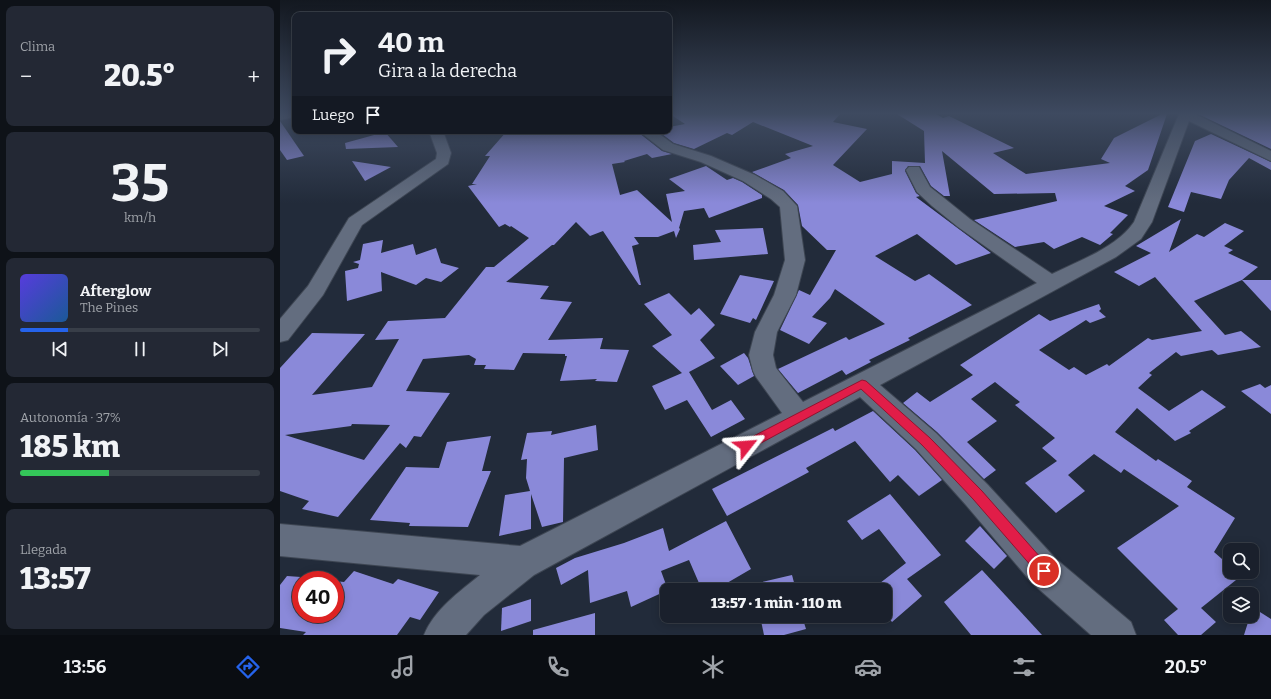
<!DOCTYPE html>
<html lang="es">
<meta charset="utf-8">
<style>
:root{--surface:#1a202c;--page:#232834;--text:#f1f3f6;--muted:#9fa3a9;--line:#383e48;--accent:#2563eb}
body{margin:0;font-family:Bitter,serif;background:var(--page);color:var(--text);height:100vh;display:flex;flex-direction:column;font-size:15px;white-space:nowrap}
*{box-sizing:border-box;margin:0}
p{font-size:13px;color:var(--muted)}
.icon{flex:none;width:22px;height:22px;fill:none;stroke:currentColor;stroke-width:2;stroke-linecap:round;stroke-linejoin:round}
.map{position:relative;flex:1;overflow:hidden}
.details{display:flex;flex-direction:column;gap:6px;padding:6px;background:#0e1218;width:280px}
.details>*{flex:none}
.guide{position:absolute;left:12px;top:12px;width:380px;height:122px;border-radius:8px;box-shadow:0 2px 10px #0003,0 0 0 1px var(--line);background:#1a202c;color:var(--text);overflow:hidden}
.buttons{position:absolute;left:943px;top:543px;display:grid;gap:8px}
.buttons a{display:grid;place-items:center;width:36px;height:36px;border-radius:8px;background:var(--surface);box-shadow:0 2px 10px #0003,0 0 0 1px var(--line);font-size:20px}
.speed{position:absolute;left:12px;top:571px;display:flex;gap:8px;font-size:20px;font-weight:700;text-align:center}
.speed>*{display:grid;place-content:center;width:52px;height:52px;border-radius:50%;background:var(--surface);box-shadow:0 2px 10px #0003,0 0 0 1px var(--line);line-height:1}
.speed .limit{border:6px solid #d22;background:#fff;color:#111}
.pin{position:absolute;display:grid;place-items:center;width:34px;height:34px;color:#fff;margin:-17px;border:2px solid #fff;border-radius:50%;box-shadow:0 1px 4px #0007}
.me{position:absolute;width:44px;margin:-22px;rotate:62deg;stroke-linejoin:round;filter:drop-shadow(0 0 3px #0008)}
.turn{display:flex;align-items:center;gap:14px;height:84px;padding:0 20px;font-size:18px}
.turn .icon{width:52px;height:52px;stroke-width:2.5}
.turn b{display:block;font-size:28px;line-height:34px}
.then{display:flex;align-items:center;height:38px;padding:0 20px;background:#0003;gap:8px;font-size:15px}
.big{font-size:30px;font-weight:800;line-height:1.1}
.details .tile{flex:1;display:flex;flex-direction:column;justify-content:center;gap:6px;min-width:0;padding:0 14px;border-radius:8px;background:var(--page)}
.details .dial{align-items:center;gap:0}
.dial b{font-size:52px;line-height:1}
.song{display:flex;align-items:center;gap:12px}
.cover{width:48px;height:48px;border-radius:6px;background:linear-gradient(135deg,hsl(250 70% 55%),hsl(210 70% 35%))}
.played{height:4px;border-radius:2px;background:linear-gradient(90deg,var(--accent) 20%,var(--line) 20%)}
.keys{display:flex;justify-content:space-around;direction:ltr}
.heat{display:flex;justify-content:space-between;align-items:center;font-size:22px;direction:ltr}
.charge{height:6px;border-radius:3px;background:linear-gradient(90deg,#34c759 37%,var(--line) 0)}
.trip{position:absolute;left:380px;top:583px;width:232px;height:40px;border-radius:8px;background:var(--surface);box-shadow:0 2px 10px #0003,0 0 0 1px var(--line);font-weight:800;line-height:40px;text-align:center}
.tab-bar{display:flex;height:64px;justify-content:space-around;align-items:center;background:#0a0d12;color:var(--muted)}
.tab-bar .icon{width:28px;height:28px}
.tab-bar .current{color:var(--accent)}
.tab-bar b{font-size:18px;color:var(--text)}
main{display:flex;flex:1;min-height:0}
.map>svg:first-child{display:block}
</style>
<main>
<section class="details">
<div class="tile"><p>Clima</p>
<div class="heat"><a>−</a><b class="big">20.5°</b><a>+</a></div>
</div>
<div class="tile dial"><b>35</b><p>km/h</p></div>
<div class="tile">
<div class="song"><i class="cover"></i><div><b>Afterglow</b><p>The Pines</p></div></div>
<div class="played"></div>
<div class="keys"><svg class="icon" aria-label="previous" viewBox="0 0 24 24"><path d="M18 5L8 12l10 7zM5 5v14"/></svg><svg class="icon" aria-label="pause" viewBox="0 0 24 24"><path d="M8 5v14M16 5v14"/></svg><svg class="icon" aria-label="next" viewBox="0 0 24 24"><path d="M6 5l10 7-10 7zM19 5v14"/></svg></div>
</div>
<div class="tile"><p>Autonomía · 37%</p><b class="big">185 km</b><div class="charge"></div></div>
<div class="tile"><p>Llegada</p><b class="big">13:57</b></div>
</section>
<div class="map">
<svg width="991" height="635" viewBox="0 0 991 635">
<rect width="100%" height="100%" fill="#222b3a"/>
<g fill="#8a89d9" fill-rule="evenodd">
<path d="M390,114H560L553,122L587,129L553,165L580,182L612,174V161L645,163L644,131L617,114H656L663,118L669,116L734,148L713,153L746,174L830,163L821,159L834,138L882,114H887L868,170L845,186L855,191L824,206L848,215L830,233L833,234L820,245L802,237L774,249L764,242L735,247L694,220L777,201L775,193L714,194L662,151L670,196H664L651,186L640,166H628L625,171L636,193L640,196L636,197L711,253L676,265L637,234L595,256L635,281L649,274L692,305L628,338L630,340L589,360L591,362L566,375L562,370L518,393L498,369L566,337L569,340L605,324L555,289L550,298L532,317L547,323L529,344L500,330L519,290L530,295L556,250H547L522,226L518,205L504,190L472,172L511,158L505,154L533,146L473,122L452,135L447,133L414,149L394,143L378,131H389V127L405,124Z"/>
<path d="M918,114H991V149Z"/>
<path d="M0,121L24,156L7,160L0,150Z"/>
<path d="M227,131H352L353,133H359L382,151L392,154L372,158L367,154L344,161L345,162L332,164L340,195L357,190L392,222L386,194L405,191L389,179L426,166L447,180L453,178L462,182L482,195V198L429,218L424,208L404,211L399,228L400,229L396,238L394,231L378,237H354L359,244L352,246L361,285H359L323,231L310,236L296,222L274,245H272L226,282L269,286L260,299L292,302L268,340L323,338L320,349L349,350L337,382L315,381L317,379L280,381L287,356H285V354L243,353L234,370L204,369L206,365H194L196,359L189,355L143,359L126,391L170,393L141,437L134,436L126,448L120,443L58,517L22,509L29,501L0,491V368L32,333L85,334L32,395L92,387L119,339L95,340L108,321L165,318L206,267H214L249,238L231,226L230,227L225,224L219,227L188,186L197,184H192L210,156H205ZM72,424L110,425L84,460L5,435L71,426Z"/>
<path d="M105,132L118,147L66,149L65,143Z"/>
<path d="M931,134L991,162V170L969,158L949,180L941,199L911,192L904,212L888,207L915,141Z"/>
<path d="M72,161L111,167L85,181Z"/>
<path d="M901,219L889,252L917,234L924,237L945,223L964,231L944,246L953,250L948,253L978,267L962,280L914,301L945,335L961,331L981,347L938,355L932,350L901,356L896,352L869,373L872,375L858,388L889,411L922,390L946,407L909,431L911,433L895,441L857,408L835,432L876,461L878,459L912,481L907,487L955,518L934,552L950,566V572H956L961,576L921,608L936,622L921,635H898L884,620L898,609L837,548L899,506L844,469L841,473L814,454L788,475L805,491L776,513L745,483L777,461L762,448L775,438L735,405L740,402L715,382L691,399L717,421L687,442L716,470L704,479L657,432L623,403L637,392L650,402L693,375L680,365L759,314L770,321L819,304L821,309L819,311L826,317L810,323L806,320L759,350L789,370L794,367L806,375L827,364L829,366L868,338L872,340L922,331L875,277L859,286L834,272L871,253L856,246Z"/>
<path d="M483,228L488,254L414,260L413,245L441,242L435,230Z"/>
<path d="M103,240L101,253L133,244L136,255L156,248L161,263L179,268L161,282L146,278L136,285L101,272L102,291L67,301L65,271L78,268L79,264L73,262L80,260L83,244Z"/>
<path d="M460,275L494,281L476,320L473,318L470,323L440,314Z"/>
<path d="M962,280H991V311Z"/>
<path d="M389,293L411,315L419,308L435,325L420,340L435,358L409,372L432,410L451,400L465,419L431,437L407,400L385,410L372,386L402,373L372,346L392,335L364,304Z"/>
<path d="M464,353L468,358L474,376L458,385L440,366Z"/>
<path d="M980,384L985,388L991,385V414L961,391Z"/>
<path d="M593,411L635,450L662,480L639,496L618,475L610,482L575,441L526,468L529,472L447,516L432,489L553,428L555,431Z"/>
<path d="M316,425L318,450L284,458L283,522L262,527L251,494V529L219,536L225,495L250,491L246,478L247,459L241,460L247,433L272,431L271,435Z"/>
<path d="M211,436L202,471H211L188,527L129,526L130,523L90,520L126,467L159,468L167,442Z"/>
<path d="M610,494L661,555L627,579L642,596L612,622L605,613V590H591L626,563L599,529L582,540L567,521Z"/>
<path d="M446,521L471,569L435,590H422L409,560L381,571L388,590L351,607L347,591L310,603L308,570L281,585L276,568L295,558L344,543L383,528L389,551Z"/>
<path d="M700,526L727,556L714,569L685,541Z"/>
<path d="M702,570L762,635H691L664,602Z"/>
<path d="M74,571L113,584L118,579L159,592L140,620L130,617L117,635H23L26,632L0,628V585L7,576L21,577V614H55V581L64,582Z"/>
<path d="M512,575L516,590H475L474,584Z"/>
<path d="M251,599V621L221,631L222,608Z"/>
<path d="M972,607L991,619V635H964L970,616H972Z"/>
<path d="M315,613V635H253V630Z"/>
<path d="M480,616H522L526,629L504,635H484Z"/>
</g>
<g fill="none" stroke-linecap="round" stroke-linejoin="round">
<defs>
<g id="minor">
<path d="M0,114H15L14,117L0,120Z"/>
<path d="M899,114H915L991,151V161L909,121L872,222L861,239L836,257L600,385L656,433L708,485L776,559L851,622L856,635H811L752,583L686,505L636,449L580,397L254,575L204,615L186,635H144C154,610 179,592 200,575L0,556V524L240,546L502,413L476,377L473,371L469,355L475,332L494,295L505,260L500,207L491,199L463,181L421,162L383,150L359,131H375L393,144L431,156L475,175L503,191L517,206L525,260L516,295L497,332L493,355L496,368L523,402L757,283L678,227L652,206L637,192L626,170L629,167H639L650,187L664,198L690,219L772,274C800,260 836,248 854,222Z"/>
<path d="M149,131H163L171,153L168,164L82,225L43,295L8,340L0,342V319L28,286L69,218L156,159L157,153Z"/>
</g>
</defs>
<use href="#minor" stroke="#3e4653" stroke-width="2"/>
<use href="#minor" fill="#636d7f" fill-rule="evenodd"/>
</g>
<linearGradient id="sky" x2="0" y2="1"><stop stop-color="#131820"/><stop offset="0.56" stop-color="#3e4a60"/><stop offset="1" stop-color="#3e4a60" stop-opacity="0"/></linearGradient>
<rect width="991" height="203" fill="url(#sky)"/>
<path fill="#e11d48" stroke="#92132f" d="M582,380L586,381L650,438L702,491L768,566L770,571L768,575L764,577L759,575L693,499L642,445L581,389L470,449L466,450L462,449L460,446L462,442Z"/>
</svg>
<div class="buttons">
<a><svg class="icon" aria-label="search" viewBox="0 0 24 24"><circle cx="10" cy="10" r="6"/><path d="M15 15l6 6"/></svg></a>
<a><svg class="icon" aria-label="layers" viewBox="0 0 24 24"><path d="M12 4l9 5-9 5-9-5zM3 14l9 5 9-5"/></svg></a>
</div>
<div class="speed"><div class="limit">40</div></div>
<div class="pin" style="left:764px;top:571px;background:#d93025"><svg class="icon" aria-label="arrive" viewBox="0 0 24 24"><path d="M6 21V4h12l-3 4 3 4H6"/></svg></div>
<svg class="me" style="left:466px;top:446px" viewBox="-20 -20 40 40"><path d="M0-17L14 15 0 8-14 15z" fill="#e11d48" stroke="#fff" stroke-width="4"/></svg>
<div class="trip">13:57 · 1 min · 110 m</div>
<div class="guide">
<div class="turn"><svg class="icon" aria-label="right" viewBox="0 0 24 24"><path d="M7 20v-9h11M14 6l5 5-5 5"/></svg><div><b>40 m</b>Gira a la derecha</div></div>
<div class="then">Luego<svg class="icon" aria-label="arrive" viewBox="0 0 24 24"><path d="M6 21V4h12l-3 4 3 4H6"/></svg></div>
</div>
</div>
</main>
<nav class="tab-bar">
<b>13:56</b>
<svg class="icon current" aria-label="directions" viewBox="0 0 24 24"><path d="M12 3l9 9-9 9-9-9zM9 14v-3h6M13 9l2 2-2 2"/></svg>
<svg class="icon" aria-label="music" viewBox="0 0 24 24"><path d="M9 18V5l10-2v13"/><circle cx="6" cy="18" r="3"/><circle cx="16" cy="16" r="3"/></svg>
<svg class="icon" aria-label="phone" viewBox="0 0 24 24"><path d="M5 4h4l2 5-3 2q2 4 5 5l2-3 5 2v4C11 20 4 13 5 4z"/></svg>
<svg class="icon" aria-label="climate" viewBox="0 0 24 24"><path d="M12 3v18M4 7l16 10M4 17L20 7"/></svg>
<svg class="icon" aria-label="car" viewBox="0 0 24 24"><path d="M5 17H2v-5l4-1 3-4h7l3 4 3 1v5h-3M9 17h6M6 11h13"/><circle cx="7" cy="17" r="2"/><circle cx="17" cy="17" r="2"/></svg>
<svg class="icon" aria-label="filters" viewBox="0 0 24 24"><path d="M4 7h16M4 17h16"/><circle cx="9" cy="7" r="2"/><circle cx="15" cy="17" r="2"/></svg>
<b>20.5°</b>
</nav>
